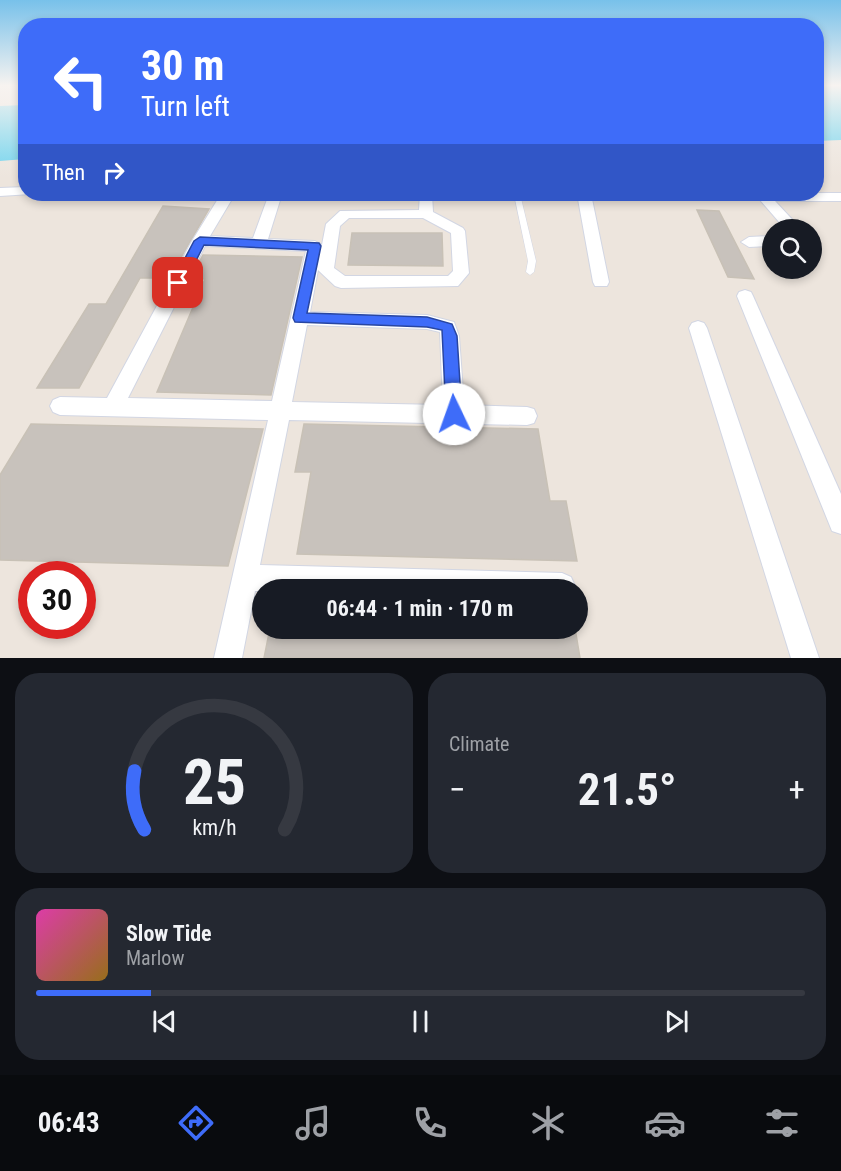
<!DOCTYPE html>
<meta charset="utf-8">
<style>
:root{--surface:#171b24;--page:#242831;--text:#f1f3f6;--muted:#9ea1a6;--line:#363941;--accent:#3e6cf9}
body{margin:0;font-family:"Roboto Condensed",sans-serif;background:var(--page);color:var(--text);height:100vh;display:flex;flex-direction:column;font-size:22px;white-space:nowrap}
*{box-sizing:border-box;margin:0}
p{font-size:20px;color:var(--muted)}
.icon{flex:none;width:33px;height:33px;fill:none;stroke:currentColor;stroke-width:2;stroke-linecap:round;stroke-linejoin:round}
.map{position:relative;height:658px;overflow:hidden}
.sheet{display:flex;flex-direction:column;gap:15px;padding:15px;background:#0d0f14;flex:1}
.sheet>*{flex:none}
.top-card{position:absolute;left:18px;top:18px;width:806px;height:183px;border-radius:24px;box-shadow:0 3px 9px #0003;background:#3e6cf9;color:#fff;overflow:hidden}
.tools{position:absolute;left:762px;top:219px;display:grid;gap:12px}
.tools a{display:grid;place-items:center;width:60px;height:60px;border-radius:50%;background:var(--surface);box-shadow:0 3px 9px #0003;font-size:30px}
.speed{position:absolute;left:18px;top:561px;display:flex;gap:12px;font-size:30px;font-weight:700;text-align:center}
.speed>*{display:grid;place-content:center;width:78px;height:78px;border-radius:50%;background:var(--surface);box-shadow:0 3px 9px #0003;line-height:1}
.speed .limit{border:9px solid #d22;background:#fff;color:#111}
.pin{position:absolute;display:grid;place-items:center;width:51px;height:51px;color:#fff;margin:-26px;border-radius:12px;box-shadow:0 3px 9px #0006}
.me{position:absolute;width:66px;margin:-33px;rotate:357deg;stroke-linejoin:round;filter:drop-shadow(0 0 4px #0008)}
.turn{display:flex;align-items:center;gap:21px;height:126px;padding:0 24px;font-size:27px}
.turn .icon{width:78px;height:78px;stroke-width:2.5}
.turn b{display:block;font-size:42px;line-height:51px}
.then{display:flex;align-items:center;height:57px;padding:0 24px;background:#0003;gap:12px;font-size:22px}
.big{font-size:45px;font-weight:700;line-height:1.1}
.sheet .widget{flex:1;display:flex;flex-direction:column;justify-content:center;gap:9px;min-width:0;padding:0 21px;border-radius:24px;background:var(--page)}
.sheet .dial{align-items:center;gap:0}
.dial svg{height:156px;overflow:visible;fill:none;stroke:var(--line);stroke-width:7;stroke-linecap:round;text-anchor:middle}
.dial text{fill:var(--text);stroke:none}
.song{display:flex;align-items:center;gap:18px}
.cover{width:72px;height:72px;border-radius:9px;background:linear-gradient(135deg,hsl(320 70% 55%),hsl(40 70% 35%))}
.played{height:6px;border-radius:3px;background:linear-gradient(90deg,var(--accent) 15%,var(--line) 15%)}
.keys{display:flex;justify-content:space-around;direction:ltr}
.heat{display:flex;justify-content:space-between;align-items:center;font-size:33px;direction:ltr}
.sheet .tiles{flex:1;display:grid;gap:15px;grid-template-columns:1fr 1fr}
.widget:last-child{grid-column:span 2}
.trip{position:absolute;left:252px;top:579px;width:336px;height:60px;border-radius:30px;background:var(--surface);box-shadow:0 3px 9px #0003;font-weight:700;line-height:60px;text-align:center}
.menu{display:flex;height:96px;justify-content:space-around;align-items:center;background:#090b0e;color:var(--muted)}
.menu .icon{width:42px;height:42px}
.menu .current{color:var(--accent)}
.menu b{font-size:27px;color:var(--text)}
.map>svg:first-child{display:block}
</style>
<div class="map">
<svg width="841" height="658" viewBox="0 0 841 658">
<rect width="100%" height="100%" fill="#ede5dd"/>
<g fill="#71d4ee">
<path d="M816,86H841V140L816,141Z"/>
<path d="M25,105V159L0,161V106Z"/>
</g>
<g fill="#c8c2bc" stroke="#c8c1b6" stroke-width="1.5">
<path d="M163,206L209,209L169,278H140L79,388H37L89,304H106Z"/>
<path d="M697,210L719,211L754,279L728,277Z"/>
<path d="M352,233H442L443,266L348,265Z"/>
<path d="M203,255L302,257L271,395L157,392L205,279L191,278Z"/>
<path d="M31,424L263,429L228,566L0,560V475Z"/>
<path d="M304,424L538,429L550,501H566L577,561L297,554L311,472H295Z"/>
<path d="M270,628H575L580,658H264Z"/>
</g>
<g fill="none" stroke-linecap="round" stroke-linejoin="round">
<defs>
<path id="lane" d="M514,194H520L536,261L534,272L530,275L526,272L528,261Z"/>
<g id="street">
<path d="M26,187V194H31L0,196V188Z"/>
<path d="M841,193V201H775L802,230H786L760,200L592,199L609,282L607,286H595L593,282L578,199L456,198L449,194Z"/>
<path d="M221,194H235L210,236L253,238L269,194H282L268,239L315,241L322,245L326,224L340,211L419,210L420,194H432L433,212L463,228L465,231L469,273L458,286L341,288L335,286L318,270L310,312L427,315L454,322L459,336L464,405L527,407L534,409L537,416L534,423L527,425L289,420L260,565L562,573L571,577L575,586L574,590H262V591H255L242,658H214L268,420L60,415L53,412L50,406L53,400L60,397L107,398L192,241ZM349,218H423L451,233L453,271L448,276H345L334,268L340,226ZM205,246L306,251L272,401L128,398ZM307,325L427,329L440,332L443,405L292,402Z"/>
<path d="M772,236V246L749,247L741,242L749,237Z"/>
<path d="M745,290L751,292L753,296L841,494V534L832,531L737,296L739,292Z"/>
<path d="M698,321L704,323L707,328L819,658H791L689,328L692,323Z"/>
</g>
</defs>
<use href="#lane" stroke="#d2d6e3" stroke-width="1"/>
<use href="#street" stroke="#d2d6e3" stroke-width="2"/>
<use href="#lane" fill="#fff" fill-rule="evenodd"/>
<use href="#street" fill="#fff" fill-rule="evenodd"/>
</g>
<linearGradient id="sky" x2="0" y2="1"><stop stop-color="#78c1ea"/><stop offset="0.48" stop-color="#f7f3f0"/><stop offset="1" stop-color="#f7f3f0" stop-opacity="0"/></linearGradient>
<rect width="841" height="178" fill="url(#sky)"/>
<path fill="#3e6cf9" stroke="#2846a2" stroke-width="1.5" d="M200,237L319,243L321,246L307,313L427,317L452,324L457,336L462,414L460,419L454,421L449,419L446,414L442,330L427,327L295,322L293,318L308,250L204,245L183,286H174L172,283L194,241Z"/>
</svg>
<div class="tools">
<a><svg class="icon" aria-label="search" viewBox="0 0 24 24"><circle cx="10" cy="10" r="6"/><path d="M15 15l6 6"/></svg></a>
</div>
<div class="speed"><div class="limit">30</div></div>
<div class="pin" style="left:178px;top:283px;background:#d93025"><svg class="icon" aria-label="arrive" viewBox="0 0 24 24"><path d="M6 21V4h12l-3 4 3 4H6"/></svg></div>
<svg class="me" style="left:454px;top:414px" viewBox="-20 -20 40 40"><circle r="19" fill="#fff"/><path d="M0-13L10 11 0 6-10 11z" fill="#3e6cf9"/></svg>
<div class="trip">06:44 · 1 min · 170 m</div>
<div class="top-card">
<div class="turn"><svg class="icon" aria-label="left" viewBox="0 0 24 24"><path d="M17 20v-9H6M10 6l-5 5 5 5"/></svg><div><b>30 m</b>Turn left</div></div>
<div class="then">Then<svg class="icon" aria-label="right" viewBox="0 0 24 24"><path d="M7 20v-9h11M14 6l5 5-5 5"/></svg></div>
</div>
</div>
<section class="sheet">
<div class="tiles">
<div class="widget dial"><svg viewBox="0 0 100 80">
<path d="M14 69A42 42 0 1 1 86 69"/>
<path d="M14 69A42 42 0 0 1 9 39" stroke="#3e6cf9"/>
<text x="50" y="56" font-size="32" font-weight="700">25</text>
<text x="50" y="72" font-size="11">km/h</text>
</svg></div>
<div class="widget"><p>Climate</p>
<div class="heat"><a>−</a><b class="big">21.5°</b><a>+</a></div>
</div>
<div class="widget">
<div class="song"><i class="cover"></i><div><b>Slow Tide</b><p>Marlow</p></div></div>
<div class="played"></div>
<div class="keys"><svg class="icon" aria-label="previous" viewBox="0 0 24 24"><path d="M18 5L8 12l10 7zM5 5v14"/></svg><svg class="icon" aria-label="pause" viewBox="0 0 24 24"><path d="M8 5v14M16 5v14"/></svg><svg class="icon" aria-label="next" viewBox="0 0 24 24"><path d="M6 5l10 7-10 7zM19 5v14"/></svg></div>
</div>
</div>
</section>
<nav class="menu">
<b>06:43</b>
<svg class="icon current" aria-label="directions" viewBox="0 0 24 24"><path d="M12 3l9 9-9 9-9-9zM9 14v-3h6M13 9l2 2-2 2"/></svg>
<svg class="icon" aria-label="music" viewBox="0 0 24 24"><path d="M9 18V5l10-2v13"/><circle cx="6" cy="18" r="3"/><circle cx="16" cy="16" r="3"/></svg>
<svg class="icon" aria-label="phone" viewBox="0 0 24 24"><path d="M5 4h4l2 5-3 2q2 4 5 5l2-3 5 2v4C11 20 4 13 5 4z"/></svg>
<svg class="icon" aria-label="climate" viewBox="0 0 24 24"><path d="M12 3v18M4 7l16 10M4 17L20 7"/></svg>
<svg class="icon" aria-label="car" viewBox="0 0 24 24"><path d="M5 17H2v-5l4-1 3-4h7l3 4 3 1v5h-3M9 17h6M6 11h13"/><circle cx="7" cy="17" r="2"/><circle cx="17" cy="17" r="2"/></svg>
<svg class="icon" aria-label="filters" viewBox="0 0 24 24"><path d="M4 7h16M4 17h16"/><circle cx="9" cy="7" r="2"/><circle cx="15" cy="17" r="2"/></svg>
</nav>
